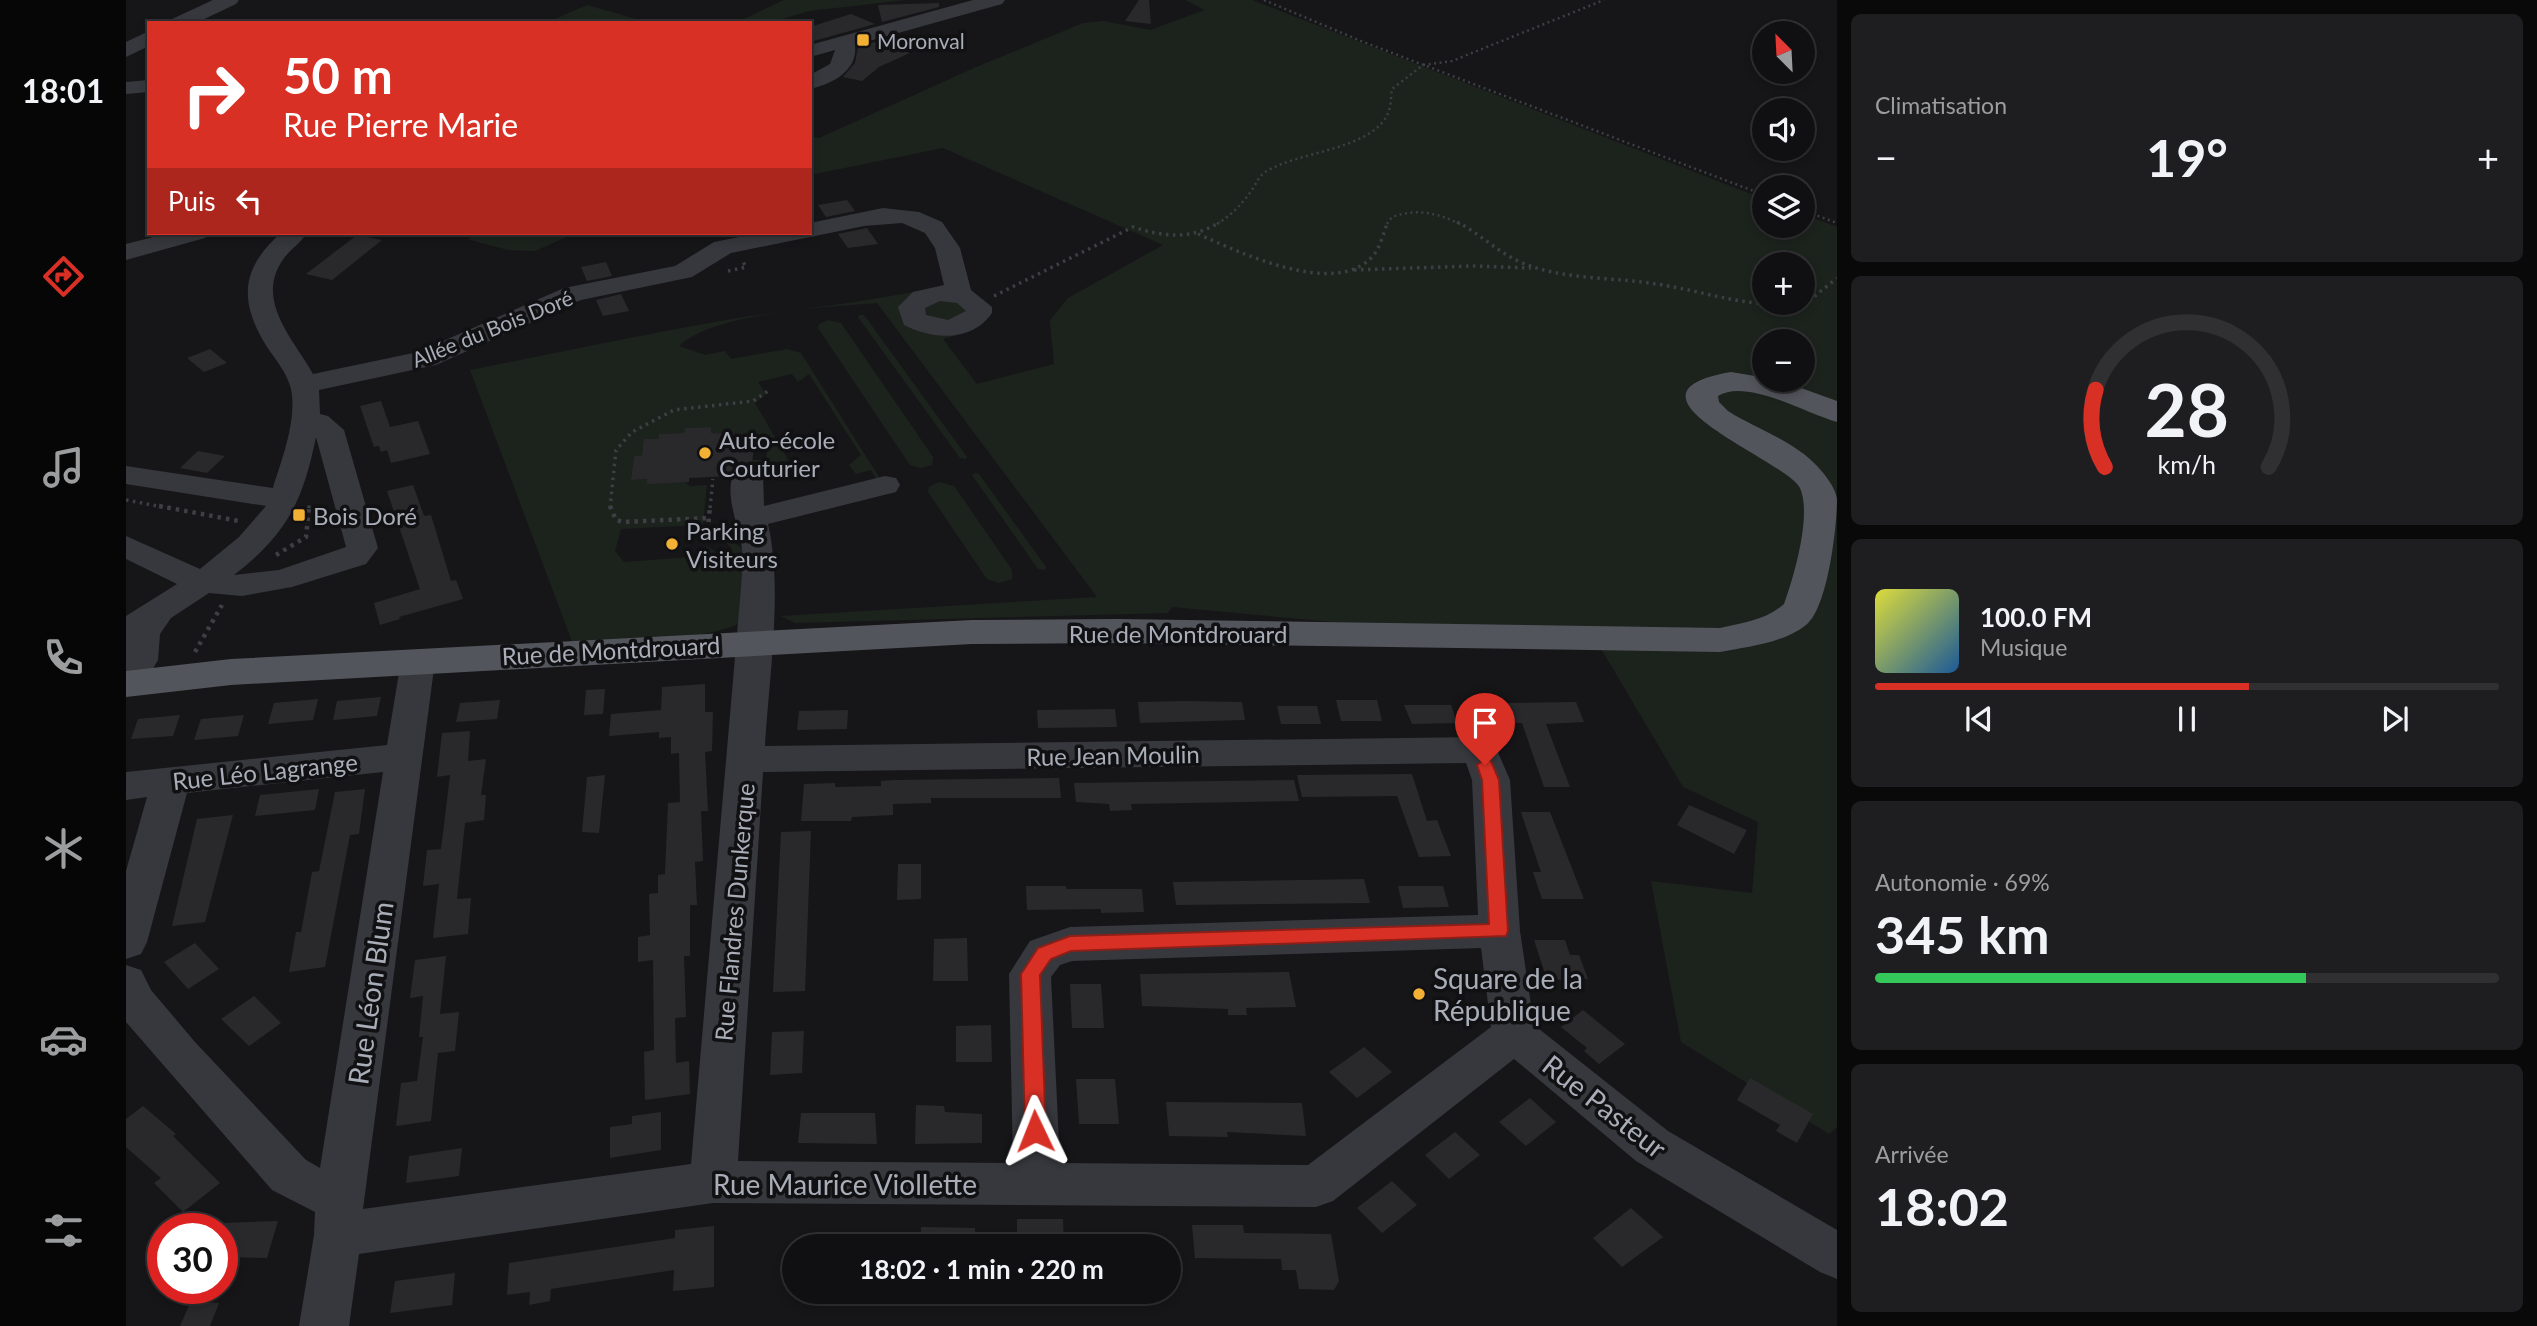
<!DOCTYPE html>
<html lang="fr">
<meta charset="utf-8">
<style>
:root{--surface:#101012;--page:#1e1e20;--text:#f1f3f6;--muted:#9c9d9f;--line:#303032;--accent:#d93025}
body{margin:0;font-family:Lato,sans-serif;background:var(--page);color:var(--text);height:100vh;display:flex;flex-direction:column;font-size:26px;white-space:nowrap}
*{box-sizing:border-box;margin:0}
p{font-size:23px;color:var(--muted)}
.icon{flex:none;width:38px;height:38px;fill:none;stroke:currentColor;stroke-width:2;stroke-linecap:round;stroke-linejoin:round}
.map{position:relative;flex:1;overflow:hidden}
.details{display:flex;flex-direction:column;gap:14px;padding:14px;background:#09090a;width:700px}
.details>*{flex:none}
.top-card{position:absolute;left:21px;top:21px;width:665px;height:214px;border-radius:0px;box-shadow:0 4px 10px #0003,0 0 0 2px var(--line);background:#d93025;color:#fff;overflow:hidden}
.needle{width:46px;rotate:336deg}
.fabs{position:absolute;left:1626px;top:21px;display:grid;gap:14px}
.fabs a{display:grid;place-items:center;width:63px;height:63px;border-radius:50%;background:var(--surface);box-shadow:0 4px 10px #0003,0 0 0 2px var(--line);font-size:35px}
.speed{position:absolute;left:21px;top:1213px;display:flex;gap:14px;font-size:35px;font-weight:700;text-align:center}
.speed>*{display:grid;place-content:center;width:91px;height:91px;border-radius:50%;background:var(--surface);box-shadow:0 4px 10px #0003,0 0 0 2px var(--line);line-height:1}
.speed .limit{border:10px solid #d22;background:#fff;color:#111}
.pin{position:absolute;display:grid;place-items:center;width:60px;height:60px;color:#fff;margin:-72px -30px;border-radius:50% 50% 50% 0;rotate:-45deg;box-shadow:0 0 7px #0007}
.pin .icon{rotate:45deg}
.me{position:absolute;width:77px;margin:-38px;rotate:358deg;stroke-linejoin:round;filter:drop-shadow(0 0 5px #0008)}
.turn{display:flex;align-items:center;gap:24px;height:147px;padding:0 21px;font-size:32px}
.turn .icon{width:91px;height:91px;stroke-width:2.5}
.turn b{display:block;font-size:49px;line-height:60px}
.then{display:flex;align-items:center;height:66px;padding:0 21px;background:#0003;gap:14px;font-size:26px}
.big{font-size:52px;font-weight:700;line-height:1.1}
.details .tile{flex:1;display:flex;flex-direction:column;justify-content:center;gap:10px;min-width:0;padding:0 24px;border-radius:10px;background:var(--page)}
.details .dial{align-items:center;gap:0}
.dial svg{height:182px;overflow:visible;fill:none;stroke:var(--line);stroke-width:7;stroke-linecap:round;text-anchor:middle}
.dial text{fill:var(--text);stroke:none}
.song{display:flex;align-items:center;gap:21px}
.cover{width:84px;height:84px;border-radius:10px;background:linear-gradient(135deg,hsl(60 70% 55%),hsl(210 70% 35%))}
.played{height:7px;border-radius:4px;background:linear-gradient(90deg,var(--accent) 60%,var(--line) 60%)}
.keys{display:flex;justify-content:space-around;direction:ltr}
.heat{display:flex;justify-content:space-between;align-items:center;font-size:38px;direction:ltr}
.charge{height:10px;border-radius:5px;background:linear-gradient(90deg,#34c759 69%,var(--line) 0)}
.trip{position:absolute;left:656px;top:1234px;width:399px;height:70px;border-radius:35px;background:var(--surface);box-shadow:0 4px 10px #0003,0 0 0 2px var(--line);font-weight:700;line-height:70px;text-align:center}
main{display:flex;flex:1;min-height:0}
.tab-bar{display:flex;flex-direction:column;width:126px;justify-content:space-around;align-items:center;background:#060607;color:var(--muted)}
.tab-bar .icon{width:49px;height:49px}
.tab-bar .on{color:var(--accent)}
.tab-bar b{font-size:32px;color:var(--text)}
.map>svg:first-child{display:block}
</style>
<main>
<nav class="tab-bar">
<b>18:01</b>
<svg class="icon on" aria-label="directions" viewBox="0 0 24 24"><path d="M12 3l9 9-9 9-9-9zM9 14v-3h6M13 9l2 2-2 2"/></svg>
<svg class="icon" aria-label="music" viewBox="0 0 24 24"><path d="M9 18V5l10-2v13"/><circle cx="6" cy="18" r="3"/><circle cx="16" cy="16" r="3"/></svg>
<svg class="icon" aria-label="phone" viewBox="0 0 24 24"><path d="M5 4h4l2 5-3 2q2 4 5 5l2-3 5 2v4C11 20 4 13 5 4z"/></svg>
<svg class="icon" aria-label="climate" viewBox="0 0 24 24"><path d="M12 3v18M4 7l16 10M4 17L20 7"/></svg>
<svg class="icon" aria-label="car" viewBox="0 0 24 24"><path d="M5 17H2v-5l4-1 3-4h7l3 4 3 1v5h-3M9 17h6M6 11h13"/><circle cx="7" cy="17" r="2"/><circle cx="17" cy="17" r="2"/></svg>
<svg class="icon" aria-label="filters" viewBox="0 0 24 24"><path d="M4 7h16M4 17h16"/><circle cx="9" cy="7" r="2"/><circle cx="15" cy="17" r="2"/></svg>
</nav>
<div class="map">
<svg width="1711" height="1326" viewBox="0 0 1711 1326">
<rect width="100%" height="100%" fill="#161618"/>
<g fill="#1c231d" fill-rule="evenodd">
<path d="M658,0H780L683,11L644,23H609Z"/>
<path d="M1059,0H1126L1638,199V226H1676L1677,214L1711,227V1127L1703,1134L1555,1042L1525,881L1626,893L1632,822L1557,787L1474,647L1046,607L1042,613L669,623L655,616L971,597L751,303C701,307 589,312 553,346L579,355L599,351L605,359L661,349L675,353L753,477L751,480L745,470L730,474L723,465L735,455L683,374L672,382L666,374L632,382L640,394L629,403L660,456L665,470L657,475L635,478L628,502L626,460H640L641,443H626V434L585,433V427L559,428L558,433L534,434L533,439L519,440L518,456H508L505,480L521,479V483L560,482L563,486L581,485L577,525L495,529L489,551L498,562L579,556L580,546L593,554L605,548L596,537L604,540L620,551L622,618C592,642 489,641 447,644L344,370C431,353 518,334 606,319C671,309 736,303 801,289L777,307L828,330L832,335L817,339L851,384L928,364L924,320L942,298L1037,245L817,148L684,175V136L693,138L848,68L957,23L978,21L1024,30L1079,10ZM1638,264H1676V303H1638ZM1638,341H1676V380H1638Z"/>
<path d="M461,5L524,23H420Z"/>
<path d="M342,233H450L409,251L382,250L344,240Z"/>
<path d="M830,299L843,310L827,321L799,317L797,305L802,301Z"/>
<path d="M734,315H738L841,457L840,459L834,458L732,317Z"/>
<path d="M702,320L715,323L807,457L806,465L795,468L784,465L692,328L693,324Z"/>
<path d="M849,473L853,474L920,567L919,570L912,569L846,475Z"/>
<path d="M813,482L828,486L886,570V579L873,583L861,579L802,492L803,487Z"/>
</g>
<g fill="#29292c">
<path d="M1013,0H1023L1025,24L999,21Z"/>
<path d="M813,3V7L756,22L752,5Z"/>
<path d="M725,14L749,24L684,42V27Z"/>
<path d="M752,41L784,53L753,67L736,81L717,77L729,63L732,47Z"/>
<path d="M721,200L729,211L700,217L692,205Z"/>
<path d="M741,228L752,244L722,248L712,234Z"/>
<path d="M231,235L256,240L206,280L180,274Z"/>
<path d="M480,262L486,276L461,281L455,267Z"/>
<path d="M495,294L503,311L477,316L470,300Z"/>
<path d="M84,349L101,363L78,372L61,358Z"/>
<path d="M255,401L264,427L292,421L304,454L265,463L261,450L255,452L253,446L248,447L234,406Z"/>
<path d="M585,427V433L626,434V443H629L626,462L610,465L604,476L563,478V482L521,484V479L505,480L508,456H516L518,439H533V434L558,433L559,428Z"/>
<path d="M72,451L99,456L81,473L54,468Z"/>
<path d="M287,485L298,516L305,515L325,581L330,580L337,599L273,617L274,619L254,625L248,603L294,589L261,491Z"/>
<path d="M579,684V712H587L586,751L579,752L582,811H575L577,861L569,862L571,905H564V956H558L560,1017L549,1018L550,1063L563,1061L564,1094L519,1100L518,1052L528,1050L527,960L512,962V937L524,935L523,894L532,893V875L539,874L542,803L554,802L553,753L545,754V737L533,738V732L483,736L485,714L535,710L536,687Z"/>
<path d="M479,689L477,714L458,715L460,690Z"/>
<path d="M255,697L251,716L207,720L211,701Z"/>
<path d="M192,699L187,720L142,724L148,703Z"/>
<path d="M374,700L371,719L330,722L334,703Z"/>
<path d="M1210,700H1251L1256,721H1215Z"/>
<path d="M1058,701L1116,702L1119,720L1014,723L1012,702Z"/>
<path d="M1450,702L1458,722L1420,724L1444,787H1418L1396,723H1379L1372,703Z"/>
<path d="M1278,705H1325L1331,723L1286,724Z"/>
<path d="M1151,706H1191L1195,724H1155Z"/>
<path d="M989,709L991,727L912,728L911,710Z"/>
<path d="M722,710L721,729L671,730L673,711Z"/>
<path d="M54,715L47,736L5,739L12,719Z"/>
<path d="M118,715L112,736L68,740L75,719Z"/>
<path d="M344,731L342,761L360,759L355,795H360L358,820L339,823L331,899L345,898L342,934L307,938L313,884L297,886L301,850L315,849L324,775L311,777L316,733Z"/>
<path d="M1286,774L1301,821L1311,820L1325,856L1293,857L1271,796L1176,797L1171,775Z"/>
<path d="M479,775L473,833L456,832L461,777Z"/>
<path d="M933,778L935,798H805V803L767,804V815L726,817L725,821H675L678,784L709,783V787L755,786V781L768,780Z"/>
<path d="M1168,780L1173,801L1005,804L1006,810L984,811L983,804L950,802L948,783Z"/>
<path d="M193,789L189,810L129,816L134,795Z"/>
<path d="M239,789L233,834L224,835L199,967L163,972L170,932H175L186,872L193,871L209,792Z"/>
<path d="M1563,805L1621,830L1608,854L1551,825Z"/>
<path d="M1395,812H1424L1458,899H1416L1407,872H1415Z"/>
<path d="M107,815L79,922L46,926L71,819Z"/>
<path d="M685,831L679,991L647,992L655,832Z"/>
<path d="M772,864H795V899L771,900Z"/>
<path d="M1238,879L1244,903L1050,905L1047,882Z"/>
<path d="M900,886H940V889H1016L1018,912L975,913V909L901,910Z"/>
<path d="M1272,886H1317L1323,907L1277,908Z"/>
<path d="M841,938L842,981H807L808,939Z"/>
<path d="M1408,940H1439L1444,955H1453L1462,979L1421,980Z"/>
<path d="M69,943L93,969L62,989L38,962Z"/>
<path d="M320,956L314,1014L333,1012L329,1051L312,1053L305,1121L270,1126L275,1083L291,1081L297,1037H293L297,996L284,998L289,960Z"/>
<path d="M1163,972L1170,1007L1120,1008L1121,1015H1102V1009L1016,1006L1014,974Z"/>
<path d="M944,984H975L978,1028H946Z"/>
<path d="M128,996L155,1023L123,1046L95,1019Z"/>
<path d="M1457,1010L1499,1044L1473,1064L1458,1051L1461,1048L1435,1027Z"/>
<path d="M865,1025L866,1062H830V1026Z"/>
<path d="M678,1031L676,1073L644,1075L646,1032Z"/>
<path d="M1238,1047L1266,1072L1231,1098L1203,1072Z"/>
<path d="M1624,1078L1687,1114L1671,1143L1650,1131L1654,1125L1611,1100Z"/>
<path d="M950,1079H989L993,1124H953Z"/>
<path d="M1404,1098L1430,1122L1400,1146L1373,1122Z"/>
<path d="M1040,1102L1176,1103L1180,1136L1101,1132L1102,1137L1043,1136Z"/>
<path d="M790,1105L818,1106L819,1112L856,1114V1143L789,1144Z"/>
<path d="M17,1106L50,1134L47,1136L94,1183L57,1212L28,1183L35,1178L0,1147V1119Z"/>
<path d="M535,1112V1150L484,1158V1127L506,1124V1116Z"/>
<path d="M675,1113H749L751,1144L672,1143Z"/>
<path d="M1329,1132L1354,1155L1323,1179L1299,1155Z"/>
<path d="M336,1148L333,1176L280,1183L283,1156Z"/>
<path d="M1266,1181L1291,1205L1256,1233L1231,1208Z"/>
<path d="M1505,1208L1537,1237L1496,1267L1467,1238Z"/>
<path d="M891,1219H937L938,1246H891Z"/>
<path d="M152,1221L141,1258L96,1257V1223Z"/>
<path d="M1066,1225H1117L1118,1233L1205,1234L1213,1281L1208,1290L1173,1289L1170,1270H1156L1155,1259L1069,1258Z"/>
<path d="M588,1226V1287L547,1291L548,1270L425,1289L424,1301L403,1305L404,1292L381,1295L383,1263L549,1238V1230Z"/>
<path d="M795,1227L849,1228V1246H795Z"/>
<path d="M329,1273L326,1305L264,1313L269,1281Z"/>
<path d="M65,1301L93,1303L84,1326H54Z"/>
</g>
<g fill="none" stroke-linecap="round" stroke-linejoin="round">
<g stroke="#3d3f44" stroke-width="2.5" stroke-dasharray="2 3.5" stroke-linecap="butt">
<path d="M1138,0L1235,41L1638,195"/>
<path d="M1676,210L1711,223"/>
<path d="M1091,224C1104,216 1114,206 1123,194C1129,187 1131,178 1139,172C1172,151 1249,150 1263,111C1265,104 1265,96 1266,89L1297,65L1326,61L1478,0"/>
<path d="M1261,224L1266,217C1291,208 1311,213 1334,224"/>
</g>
<g stroke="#3d3f44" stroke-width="3.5" stroke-dasharray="2.5 4.5" stroke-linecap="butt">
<path d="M1331,222C1355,234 1373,254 1399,264C1440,280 1487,277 1530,284C1579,291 1622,309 1672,303"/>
<path d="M1072,234C1113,252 1208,298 1246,257C1255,247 1257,233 1262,222"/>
<path d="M1228,270L1346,266L1405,268"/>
<path d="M602,271L620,267L616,260"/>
<path d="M868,296L1007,227C1038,237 1065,240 1094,222"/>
<path d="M1676,302L1684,300L1711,278"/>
<path d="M0,500L42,508"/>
<path d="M183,508V504"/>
<path d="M484,508L490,450L506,432L548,410L627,401L645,389"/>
<path d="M584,508L587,479"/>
</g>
<g stroke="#3d3f44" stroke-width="4.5" stroke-dasharray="3.5 5" stroke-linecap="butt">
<path d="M33,506L113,521"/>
<path d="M484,506L490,520L497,522L583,518"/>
<path d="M581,539L584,506"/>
<path d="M150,555L180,537L183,506"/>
<path d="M69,652L96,605"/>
</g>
<g fill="#37383d" fill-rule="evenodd">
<path d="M87,0H113L110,4L70,23H43L46,19Z"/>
<path d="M847,0H879L876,4L729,45C732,71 706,84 684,89V75L704,64L709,50L684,57V45Z"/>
<path d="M23,31V46L0,57V42Z"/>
<path d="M23,80V92L0,94V82Z"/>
<path d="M757,208L793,212L816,222L834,248L845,290L866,307V313C846,342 807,340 778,325L772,307L787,292L818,285L809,248L799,233L776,223L738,226L605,253L566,277L455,300L310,365L193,390L194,414L202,416L218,430L252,548L240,564L166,587L116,596L83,593L45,618L34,634L32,660L13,693L0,696V616L51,584L0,559V536L74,569L113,537L140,506L0,484V466L147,488L148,484C157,457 171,418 165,389C161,373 150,360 141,347C113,302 114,269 155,233H181C174,244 163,250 156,261C129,302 169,341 187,374L292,352L438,288L549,266L588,242L633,233H684V223ZM814,301L831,303L840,311L822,320L800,315L799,308ZM190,437L220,547L153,570L108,575C161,534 177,501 190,437Z"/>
<path d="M43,233H82L79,238L0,260V244Z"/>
<path d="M622,465L633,468L637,474L638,506L759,476L770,478L774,485L770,492L642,524C657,588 643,679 639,746L1354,737L1367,741L1384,780L1394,931L1408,1025L1542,1131L1711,1230V1279L1694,1272L1510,1161L1388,1059L1207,1201L1190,1207L587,1203L233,1254L223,1326H173L188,1235L189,1212L146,1190L0,1022V965L15,970L25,990L69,1042L180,1160L194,1168L257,772L61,793L21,942L15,954L0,959V871L21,797L0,800V772L261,745L275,661L280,653L292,649L304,653L309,661L237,1209L565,1164L615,588C616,575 617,562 616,549C613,524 595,490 611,468ZM1340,763L1346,780L1352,915L944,927L904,941L883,974L887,1163L612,1161L637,772ZM1355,948L1365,1027L1182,1165L934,1163L925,977L934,965L946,961Z"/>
</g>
<path fill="#53555c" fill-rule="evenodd" d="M1605,372L1653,380L1711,401V422C1681,414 1621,378 1592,396L1593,402L1602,411C1630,429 1669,441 1692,467C1700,476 1709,487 1711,499C1711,526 1702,608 1680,625C1658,643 1621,647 1594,652L991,643L846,644L105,685L0,697V671L105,659L846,620L991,619L1594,628C1617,623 1640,620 1658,604C1668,577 1686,514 1674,488C1659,459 1477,394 1605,372Z"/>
</g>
<path fill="#d93025" stroke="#8d1f18" stroke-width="2" d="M1359,759L1365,761L1373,780L1382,931L1380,936L945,951L925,959L914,975L920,1131L917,1138L909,1141L902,1138L899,1131L895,974L912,948L944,936L1363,924L1356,780L1351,765Z"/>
<g fill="#f2b134" stroke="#111113" stroke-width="2.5">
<rect x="730" y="33" width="14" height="14" rx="3.5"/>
<circle cx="579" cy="453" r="7"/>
<rect x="166" y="508" width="14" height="14" rx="3.5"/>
<circle cx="546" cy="544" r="7"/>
<circle cx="1293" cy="994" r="7"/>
</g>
<g text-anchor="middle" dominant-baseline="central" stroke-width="7" stroke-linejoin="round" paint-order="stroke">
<g font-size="21" fill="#a8adb8" stroke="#111113" text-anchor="start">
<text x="751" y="40">Moronval</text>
</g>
<g font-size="21" fill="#a8adb8" stroke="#111113">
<text transform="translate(366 328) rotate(-22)">Allée du Bois Doré</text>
</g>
<g font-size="24" fill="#a8adb8" stroke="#111113" text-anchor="start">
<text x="593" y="439">Auto-école<tspan x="593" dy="28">Couturier</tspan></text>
<text x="187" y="515">Bois Doré</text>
<text x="560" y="530">Parking<tspan x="560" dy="28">Visiteurs</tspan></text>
</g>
<g font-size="24" fill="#a8adb8" stroke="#111113">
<text x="1052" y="633">Rue de Montdrouard</text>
<text transform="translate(485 650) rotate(-3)">Rue de Montdrouard</text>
<text transform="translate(987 755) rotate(-1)">Rue Jean Moulin</text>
<text transform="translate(139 771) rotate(-6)">Rue Léo Lagrange</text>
<text transform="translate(608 912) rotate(-85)">Rue Flandres Dunkerque</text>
</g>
<g font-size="28" fill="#a8adb8" stroke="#111113" text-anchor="start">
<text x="1307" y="978">Square de la<tspan x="1307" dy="32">République</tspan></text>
</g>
<g font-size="28" fill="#a8adb8" stroke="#111113">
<text transform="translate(244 993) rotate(-82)">Rue Léon Blum</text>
<text transform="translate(1479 1106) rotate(38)">Rue Pasteur</text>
<text x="719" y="1184">Rue Maurice Viollette</text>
</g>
</g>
</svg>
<div class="fabs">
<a><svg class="needle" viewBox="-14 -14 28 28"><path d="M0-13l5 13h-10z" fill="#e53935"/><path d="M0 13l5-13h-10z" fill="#9c9d9f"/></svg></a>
<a><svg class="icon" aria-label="sound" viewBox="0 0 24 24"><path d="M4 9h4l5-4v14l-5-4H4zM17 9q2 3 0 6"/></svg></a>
<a><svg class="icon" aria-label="layers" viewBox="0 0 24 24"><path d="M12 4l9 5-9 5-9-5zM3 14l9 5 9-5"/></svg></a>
<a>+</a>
<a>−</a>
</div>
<div class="speed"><div class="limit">30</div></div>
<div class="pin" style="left:1359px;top:765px;background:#d93025"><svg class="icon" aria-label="arrive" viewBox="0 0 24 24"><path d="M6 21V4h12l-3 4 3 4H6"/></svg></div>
<svg class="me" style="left:909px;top:1131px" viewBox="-20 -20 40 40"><path d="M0-17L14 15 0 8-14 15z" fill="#d93025" stroke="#fff" stroke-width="4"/></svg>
<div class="trip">18:02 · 1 min · 220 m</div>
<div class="top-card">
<div class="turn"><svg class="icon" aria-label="right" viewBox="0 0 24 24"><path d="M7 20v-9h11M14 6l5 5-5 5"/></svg><div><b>50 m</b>Rue Pierre Marie</div></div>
<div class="then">Puis<svg class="icon" aria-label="left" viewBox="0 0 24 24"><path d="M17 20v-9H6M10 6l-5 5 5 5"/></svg></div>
</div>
</div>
<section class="details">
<div class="tile"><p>Climatisation</p>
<div class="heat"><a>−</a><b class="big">19°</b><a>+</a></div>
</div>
<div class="tile dial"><svg viewBox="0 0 100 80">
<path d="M14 69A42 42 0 1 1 86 69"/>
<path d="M14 69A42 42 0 0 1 10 35" stroke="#d93025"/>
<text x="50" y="56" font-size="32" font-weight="700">28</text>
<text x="50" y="72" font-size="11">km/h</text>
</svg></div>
<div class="tile">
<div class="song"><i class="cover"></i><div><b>100.0 FM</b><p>Musique</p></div></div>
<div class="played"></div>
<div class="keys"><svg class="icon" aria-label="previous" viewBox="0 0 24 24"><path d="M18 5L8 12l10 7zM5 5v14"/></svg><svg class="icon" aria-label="pause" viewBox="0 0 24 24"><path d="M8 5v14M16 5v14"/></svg><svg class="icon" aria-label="next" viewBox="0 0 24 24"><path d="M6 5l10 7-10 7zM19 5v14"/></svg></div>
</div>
<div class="tile"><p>Autonomie · 69%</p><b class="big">345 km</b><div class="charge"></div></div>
<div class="tile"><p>Arrivée</p><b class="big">18:02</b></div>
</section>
</main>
